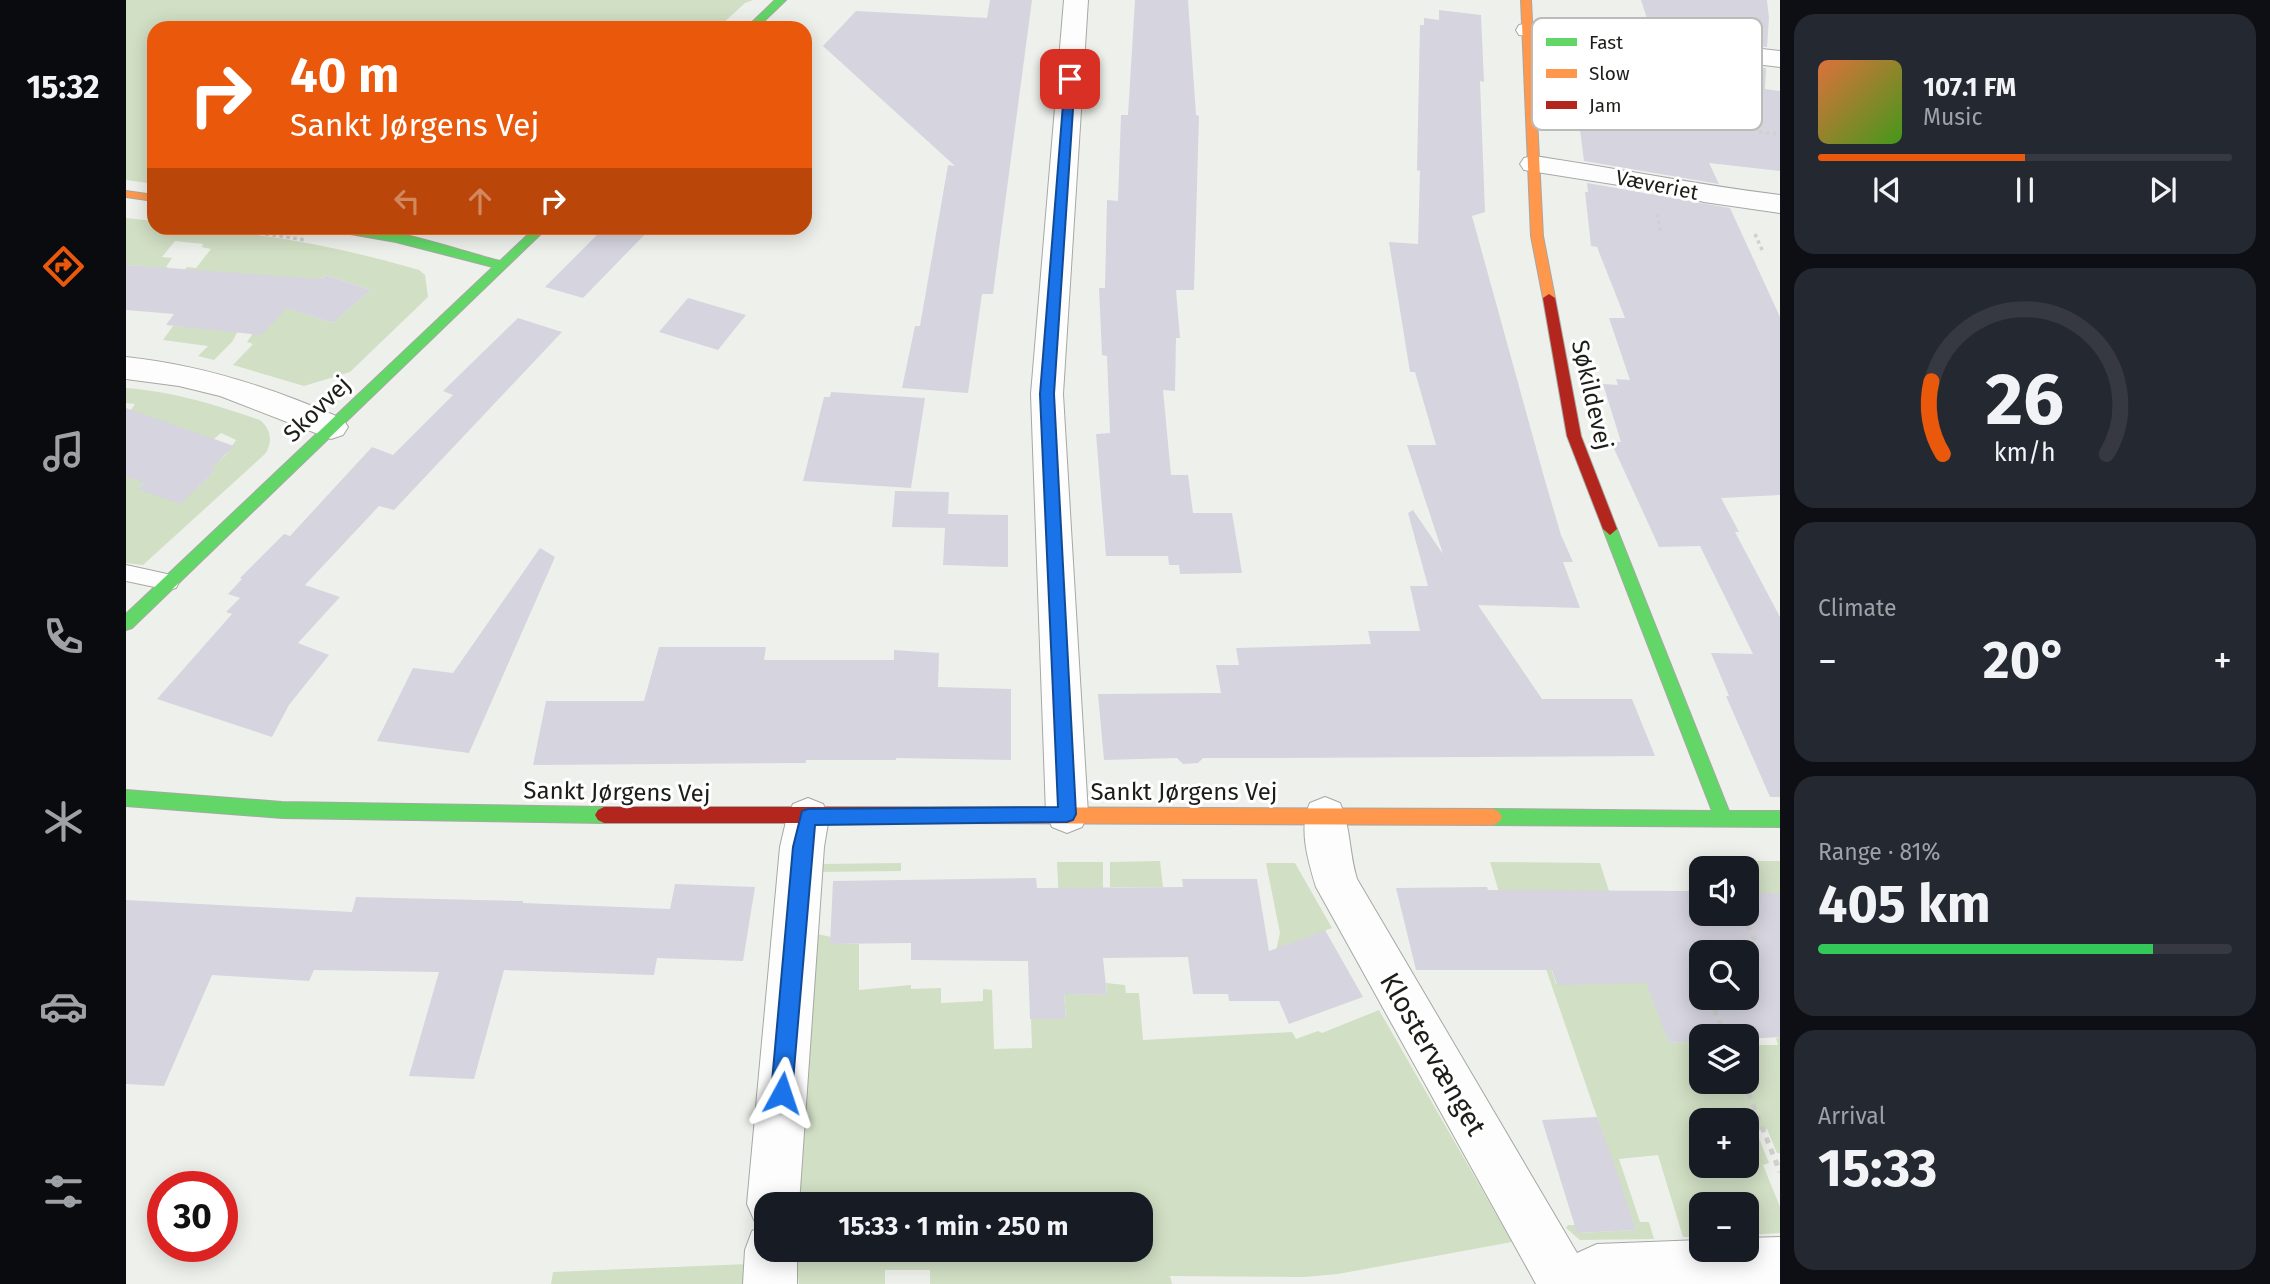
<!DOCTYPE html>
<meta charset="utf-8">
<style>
:root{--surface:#171b24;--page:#242831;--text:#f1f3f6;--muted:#9ea1a6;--line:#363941;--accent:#ea580c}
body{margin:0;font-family:"Fira Sans",sans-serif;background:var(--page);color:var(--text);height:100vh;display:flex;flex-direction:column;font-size:26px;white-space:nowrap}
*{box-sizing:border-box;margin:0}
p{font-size:23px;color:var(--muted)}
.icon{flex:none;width:38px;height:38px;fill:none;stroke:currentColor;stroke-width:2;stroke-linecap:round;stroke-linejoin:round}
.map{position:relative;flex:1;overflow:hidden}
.drawer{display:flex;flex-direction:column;gap:14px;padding:14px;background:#0d0f14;width:490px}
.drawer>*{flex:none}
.banner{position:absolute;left:21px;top:21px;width:665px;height:214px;border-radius:21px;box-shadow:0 4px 18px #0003;background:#ea580c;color:#fff;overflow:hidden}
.tools{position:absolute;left:1563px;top:856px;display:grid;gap:14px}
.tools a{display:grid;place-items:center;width:70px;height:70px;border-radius:14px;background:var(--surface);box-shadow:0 4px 18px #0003;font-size:35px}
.speed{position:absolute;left:21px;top:1171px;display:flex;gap:14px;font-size:35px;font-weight:700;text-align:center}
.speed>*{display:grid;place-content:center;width:91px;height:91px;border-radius:50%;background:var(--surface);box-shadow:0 4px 18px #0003;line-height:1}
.speed .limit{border:10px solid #d22;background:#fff;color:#111}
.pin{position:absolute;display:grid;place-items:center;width:60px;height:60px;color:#fff;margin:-30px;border-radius:14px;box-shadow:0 4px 10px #0006}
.me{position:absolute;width:77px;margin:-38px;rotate:5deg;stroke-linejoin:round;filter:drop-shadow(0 0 5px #0008)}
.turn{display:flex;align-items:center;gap:24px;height:147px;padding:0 28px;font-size:32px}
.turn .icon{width:91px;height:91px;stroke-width:2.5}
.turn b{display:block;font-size:49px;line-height:60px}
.lanes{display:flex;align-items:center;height:66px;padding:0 28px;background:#0003;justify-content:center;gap:35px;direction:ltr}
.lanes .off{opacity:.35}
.big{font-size:52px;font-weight:700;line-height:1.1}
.drawer .card{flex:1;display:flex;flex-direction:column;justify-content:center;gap:10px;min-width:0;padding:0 24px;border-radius:21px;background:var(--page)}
.drawer .dial{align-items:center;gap:0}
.dial svg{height:182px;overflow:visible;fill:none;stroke:var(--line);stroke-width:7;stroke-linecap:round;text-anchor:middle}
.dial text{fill:var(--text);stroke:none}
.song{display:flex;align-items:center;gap:21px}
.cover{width:84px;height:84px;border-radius:10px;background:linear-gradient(135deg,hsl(20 70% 55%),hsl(100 70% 35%))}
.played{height:7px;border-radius:4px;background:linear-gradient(90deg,var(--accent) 50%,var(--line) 50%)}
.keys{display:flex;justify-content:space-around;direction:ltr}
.heat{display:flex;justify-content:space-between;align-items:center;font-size:38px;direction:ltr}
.charge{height:10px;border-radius:5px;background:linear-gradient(90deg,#34c759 81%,var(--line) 0)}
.trip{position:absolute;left:628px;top:1192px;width:399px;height:70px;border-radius:21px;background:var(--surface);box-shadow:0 4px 18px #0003;font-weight:700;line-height:70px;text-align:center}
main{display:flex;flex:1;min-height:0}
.tab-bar{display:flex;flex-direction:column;width:126px;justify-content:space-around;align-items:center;background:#090b0e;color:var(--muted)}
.tab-bar .icon{width:49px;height:49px}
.tab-bar .on{color:var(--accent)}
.tab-bar b{font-size:32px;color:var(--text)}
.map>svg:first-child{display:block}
</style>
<main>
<nav class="tab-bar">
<b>15:32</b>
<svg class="icon on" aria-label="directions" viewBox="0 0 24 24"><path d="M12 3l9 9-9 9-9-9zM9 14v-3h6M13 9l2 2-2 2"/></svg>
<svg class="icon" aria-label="music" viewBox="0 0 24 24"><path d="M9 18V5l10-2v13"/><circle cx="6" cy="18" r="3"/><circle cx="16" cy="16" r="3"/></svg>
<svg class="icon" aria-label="phone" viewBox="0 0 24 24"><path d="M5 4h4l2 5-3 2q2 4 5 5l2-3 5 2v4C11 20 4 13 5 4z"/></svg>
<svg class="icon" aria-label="climate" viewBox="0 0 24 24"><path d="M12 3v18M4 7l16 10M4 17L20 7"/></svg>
<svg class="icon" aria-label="car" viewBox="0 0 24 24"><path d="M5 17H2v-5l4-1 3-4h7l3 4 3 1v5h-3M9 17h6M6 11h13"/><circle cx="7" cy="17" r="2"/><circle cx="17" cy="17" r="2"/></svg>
<svg class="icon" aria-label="filters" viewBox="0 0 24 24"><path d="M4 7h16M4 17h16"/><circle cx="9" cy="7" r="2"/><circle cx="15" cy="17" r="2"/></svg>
</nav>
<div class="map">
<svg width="1654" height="1284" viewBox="0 0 1654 1284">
<rect width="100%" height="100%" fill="#eef1eb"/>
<g fill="#d1dfc4" fill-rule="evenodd">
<path d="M0,0H627L619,3L592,28H28V184L0,180Z"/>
<path d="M0,218L28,221V228C117,228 208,245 293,270L299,275L302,297L224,372L178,386L107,365L127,344L121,342L137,319L119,318L106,342L88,360L72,356L82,346L37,340L47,326L94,328L47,286L61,267L70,268L85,249L76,247L77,244L49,241L36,257L46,258L40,267L47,269L0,265ZM200,275L245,290L207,323L162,308Z"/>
<path d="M0,388C49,392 87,404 134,420C145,429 147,442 139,454L17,565L0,563V417L9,404L0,403ZM95,433L110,440L99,456L82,469L88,472L72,487L65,484L12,488L51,453L88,439Z"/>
<path d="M1034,861L1037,887H984V862Z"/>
<path d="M1600,861H1654V893H1621L1620,868H1603Z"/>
<path d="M931,862H977V888L936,958Z"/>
<path d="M1364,862L1474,863L1483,891L1425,968L1430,984L1516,966L1543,1043L1575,1041V1082H1620L1621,1045H1652L1650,1038L1654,1037V1153H1651L1641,1129L1630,1131L1643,1163L1637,1165L1654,1207V1233L1621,1235L1620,1204H1575V1237H1557L1532,1155L1493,1159L1514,1222H1523L1528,1239L1454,1240L1440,1228L1442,1225H1449L1452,1233L1510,1230L1420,969H1396ZM1575,1120H1620V1166H1575Z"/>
<path d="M775,863V871L693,872V864Z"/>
<path d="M1140,863H1169L1206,928L1157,946L1149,955L1154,933Z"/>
<path d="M687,933L705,937L704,944H733V990L785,985V989L815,988V1003L857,1001V989L866,990L868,1049L906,1048L905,1019H940L936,966H940L941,994L981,995L980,983L999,985L1000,993H1013L1017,1040L1166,1032L1170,1039L1192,1031L1196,1033L1253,1010L1386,1242L1212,1274L1178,1277L1044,1276L1046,1284H804V1270H759V1284H673L669,1250H1015V1204H668Z"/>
<path d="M622,1264L616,1284H425L427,1272Z"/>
</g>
<g fill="#d6d4df" fill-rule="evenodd">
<path d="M864,0H906L867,294H856L842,393L776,388L789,326H794L822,165L829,166L697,46L730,11L861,18Z"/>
<path d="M1009,0H1062L1070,115L1073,116L1068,290H1050L1054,338H1050L1049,391L1037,390L1045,475H1062L1067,513H1106L1116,573L1054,574L1053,565H1043L1042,556H980L970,434L984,433L981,356L976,355L973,288H979L981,200L992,201L995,115H1002Z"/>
<path d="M1515,0H1641L1643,18L1641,47L1526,34Z"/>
<path d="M1313,10L1355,15L1358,82L1354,81L1359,212L1346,216L1418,477L1435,535L1447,562H1437L1454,608L1352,605L1416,699H1506L1529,756L1130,758H1077L1072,763L1057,764L1051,758L978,760L972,694L1095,693L1090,665H1113L1110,648L1245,644L1242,631H1294L1284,586H1302L1282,513L1287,510L1317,554L1281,445H1310L1289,372H1284L1263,242L1292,244L1294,171L1291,170L1294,25H1298V18L1313,20Z"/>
<path d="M1452,50L1534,60L1532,55L1640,68L1639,89L1654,91V171L1583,163L1593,184L1458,161L1451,107H1457Z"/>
<path d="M1461,183L1604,208L1654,317V495L1595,498L1613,532H1609L1654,617V797H1644L1600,696H1603L1585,653L1627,654L1574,546L1533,547L1485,442H1495L1477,384L1492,385L1490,379L1504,380L1483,318H1499L1471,247L1465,246L1459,192H1462Z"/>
<path d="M478,228H525L457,298L419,287Z"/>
<path d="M0,265L196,279L200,275L245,290L207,323L161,308L135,335L40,325L48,314L0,310Z"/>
<path d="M562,298L620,315L592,350L533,332Z"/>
<path d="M392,318L436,332L268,510L253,506L179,585L214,597L172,643L203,655L163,705L146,737L31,699L106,614L100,612L114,598L102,594L116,579L114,578L158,534L164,536L246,447L267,455L327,395L317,391Z"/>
<path d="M705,392L799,398L785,488L677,481L698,397H704Z"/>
<path d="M0,408L108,446L84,470L89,471L54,504L11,489L18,483L0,476Z"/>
<path d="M769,491L823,492L822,514L882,515V567L817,565L819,528L766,527Z"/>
<path d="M414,548L429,557L343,753L251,741L287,668L327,673Z"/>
<path d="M533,647H640L638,660H768V650L813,653L812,687L885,689V760L770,758V760H680V763L407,765L420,701H518Z"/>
<path d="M910,878L911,888L1057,887L1056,879H1131L1143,951L1199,930L1237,997L1163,1024L1153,1001H1103L1102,994H1067L1062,957L977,958L981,995L938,994L940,1019H904L902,961L785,960V943L704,944L707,881Z"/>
<path d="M549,884L629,887L617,961L531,958L528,975L378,970L348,1079L283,1076L313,972L188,970L183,981L86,975L38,1086L0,1084V900L226,912L230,897L397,901V903L544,909Z"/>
<path d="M1361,887L1362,890L1575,891V914H1620V893H1654V1037L1620,1039V1036H1575V1041L1543,1043L1520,983L1431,985L1426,970H1290L1270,888ZM1575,952H1620V998H1575Z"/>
<path d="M1471,1117L1486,1158L1510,1230L1451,1233L1416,1120Z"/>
</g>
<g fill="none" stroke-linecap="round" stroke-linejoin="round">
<defs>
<path id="lane" d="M0,565L50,576L53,582L50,588L43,590L0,581Z"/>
<g id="street">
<path d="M938,0H962L937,394L962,814L956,827L941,833L926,827L920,814L905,394Z"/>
<path d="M1402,23L1654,51V67L1393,35L1390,30L1393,25Z"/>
<path d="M1408,156C1490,168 1572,185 1654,195V213L1578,202L1543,193L1398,170L1394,164L1398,158Z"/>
<path d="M0,357C76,365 147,388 217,419L222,427L217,435L205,439L94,396L53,386L0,379Z"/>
<path d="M1199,797L1214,803C1225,827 1223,854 1231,879L1451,1253L1471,1244L1575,1240V1250H1620V1238L1654,1237V1284H1410L1190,887C1182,861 1172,827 1184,803Z"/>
<path d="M682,798L697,804L703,817L698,847L673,1204H640V1250H671V1284H617L619,1250L626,1231L639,1226L629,1222L621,1204L654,847L661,817L667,804Z"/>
</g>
<g id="fast">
<path d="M649,0H660L631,28H620Z"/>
<path d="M207,228C258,223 323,248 374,261L409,228H421L6,628L0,630V614L367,267L270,242L213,232Z"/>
<path d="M1484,523L1491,529L1603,811H1654V827L1367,825L1361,822L1358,817L1361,812L1367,809L1586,811L1477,529Z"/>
<path d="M0,790L156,802L478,807L484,810L487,815L484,820L478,823L156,818L0,806Z"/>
</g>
<g id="slow">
<path d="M1395,0H1405L1417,236L1429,298L1423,302L1417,298L1405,236Z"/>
<path d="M0,191L28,195V201L0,197Z"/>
<path d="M821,807L1367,809L1373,812L1376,817L1373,822L1367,825L821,823L815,820L812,815L815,810Z"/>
</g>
<g id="jam">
<path d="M1423,294L1429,298L1455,436L1491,529L1484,535L1477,529L1441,436L1417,298Z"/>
<path d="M478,807H821L827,810L830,815L827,820L821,823H478L472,820L469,815L472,810Z"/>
</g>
</defs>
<use href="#lane" stroke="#a6a8a4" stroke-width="2"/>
<use href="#street" stroke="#a6a8a4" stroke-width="2"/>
<use href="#fast" stroke="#a6a8a4" stroke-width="2"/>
<use href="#slow" stroke="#a6a8a4" stroke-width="2"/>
<use href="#jam" stroke="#a6a8a4" stroke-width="2"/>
<g stroke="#d0d1cf" stroke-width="3.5" stroke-dasharray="3.5 3.5" stroke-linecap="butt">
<path d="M1465,101L1575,116L1570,82"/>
<path d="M1633,132L1654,134"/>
<path d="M1531,214L1535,233"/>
<path d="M98,228L180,240"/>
<path d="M1629,234L1637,252"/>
</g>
<g stroke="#d0d1cf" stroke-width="5" stroke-dasharray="6 6" stroke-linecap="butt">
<path d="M1616,914L1632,947"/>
<path d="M1584,998L1599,1036"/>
<path d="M1618,1082L1654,1172"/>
</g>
<use href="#lane" fill="#fcfdfc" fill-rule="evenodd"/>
<use href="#street" fill="#fcfdfc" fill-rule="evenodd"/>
<use href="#fast" fill="#63d668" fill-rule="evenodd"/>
<use href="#slow" fill="#ff974d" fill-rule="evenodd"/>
<use href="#jam" fill="#b3261e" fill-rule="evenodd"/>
</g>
<path fill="#1a73e8" stroke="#114b97" stroke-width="2" d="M944,76L949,79L928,394L950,814L947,820L941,822L689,825L666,1093L663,1100L656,1103L648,1100L645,1093L667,847L676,811L682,809L932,807L914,394L939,79Z"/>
<g text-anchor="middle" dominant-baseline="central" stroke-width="6" stroke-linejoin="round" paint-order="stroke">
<g font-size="21" fill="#1c1e1a" stroke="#fff">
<text transform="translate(1531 185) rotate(11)">Væveriet</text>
</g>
<g font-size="24" fill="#1c1e1a" stroke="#fff">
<text transform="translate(1466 395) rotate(77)">Søkildevej</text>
<text transform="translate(191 409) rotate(-44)">Skovvej</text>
<text transform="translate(491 792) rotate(1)">Sankt Jørgens Vej</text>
<text x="1058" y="792">Sankt Jørgens Vej</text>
</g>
<g font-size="28" fill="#1c1e1a" stroke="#fff">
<text transform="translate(1307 1054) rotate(60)">Klostervænget</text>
</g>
</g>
<rect x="1406" y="18" width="230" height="112" rx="10" fill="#fff" stroke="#bbbcba" stroke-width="2"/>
<rect x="1420" y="38" width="31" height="8" fill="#63d668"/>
<rect x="1420" y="69" width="31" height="9" fill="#ff974d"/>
<rect x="1420" y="101" width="31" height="8" fill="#b3261e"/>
<g font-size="19" fill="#1c1e1a">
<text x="1463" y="49">Fast</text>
<text x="1463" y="80">Slow</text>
<text x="1463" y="112">Jam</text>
</g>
</svg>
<div class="tools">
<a><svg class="icon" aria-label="sound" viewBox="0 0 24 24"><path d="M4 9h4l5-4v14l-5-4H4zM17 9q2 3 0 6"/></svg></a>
<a><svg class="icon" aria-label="search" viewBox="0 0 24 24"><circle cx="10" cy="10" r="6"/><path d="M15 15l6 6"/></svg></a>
<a><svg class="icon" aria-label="layers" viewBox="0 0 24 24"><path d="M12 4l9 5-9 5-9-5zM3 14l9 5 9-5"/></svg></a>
<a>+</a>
<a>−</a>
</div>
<div class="speed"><div class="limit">30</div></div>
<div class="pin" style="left:944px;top:79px;background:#d93025"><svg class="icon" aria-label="arrive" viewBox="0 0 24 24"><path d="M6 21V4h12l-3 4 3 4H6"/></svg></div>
<svg class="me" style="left:656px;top:1093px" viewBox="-20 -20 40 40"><path d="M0-17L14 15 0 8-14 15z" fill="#1a73e8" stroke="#fff" stroke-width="4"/></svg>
<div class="trip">15:33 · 1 min · 250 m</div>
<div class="banner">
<div class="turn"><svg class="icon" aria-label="right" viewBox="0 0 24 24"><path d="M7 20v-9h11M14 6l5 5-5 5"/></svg><div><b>40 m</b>Sankt Jørgens Vej</div></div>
<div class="lanes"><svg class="icon off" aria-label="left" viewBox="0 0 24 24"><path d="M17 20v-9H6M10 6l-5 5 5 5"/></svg><svg class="icon off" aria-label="ahead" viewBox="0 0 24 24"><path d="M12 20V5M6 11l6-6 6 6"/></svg><svg class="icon" aria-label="right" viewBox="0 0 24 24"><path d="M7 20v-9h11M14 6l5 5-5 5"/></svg></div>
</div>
</div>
<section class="drawer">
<div class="card">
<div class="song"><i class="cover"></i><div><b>107.1 FM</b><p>Music</p></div></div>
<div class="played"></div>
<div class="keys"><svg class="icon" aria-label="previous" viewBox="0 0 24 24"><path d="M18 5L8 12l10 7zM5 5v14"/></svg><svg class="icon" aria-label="pause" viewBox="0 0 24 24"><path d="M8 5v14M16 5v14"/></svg><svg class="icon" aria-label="next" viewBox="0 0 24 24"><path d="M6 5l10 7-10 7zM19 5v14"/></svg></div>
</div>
<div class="card dial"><svg viewBox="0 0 100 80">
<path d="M14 69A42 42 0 1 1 86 69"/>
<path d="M14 69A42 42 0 0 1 9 37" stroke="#ea580c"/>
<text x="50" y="56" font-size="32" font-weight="700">26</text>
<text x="50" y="72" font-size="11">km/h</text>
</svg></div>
<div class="card"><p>Climate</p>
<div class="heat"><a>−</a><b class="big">20°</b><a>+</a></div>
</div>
<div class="card"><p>Range · 81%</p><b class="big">405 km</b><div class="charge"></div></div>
<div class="card"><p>Arrival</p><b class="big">15:33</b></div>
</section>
</main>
